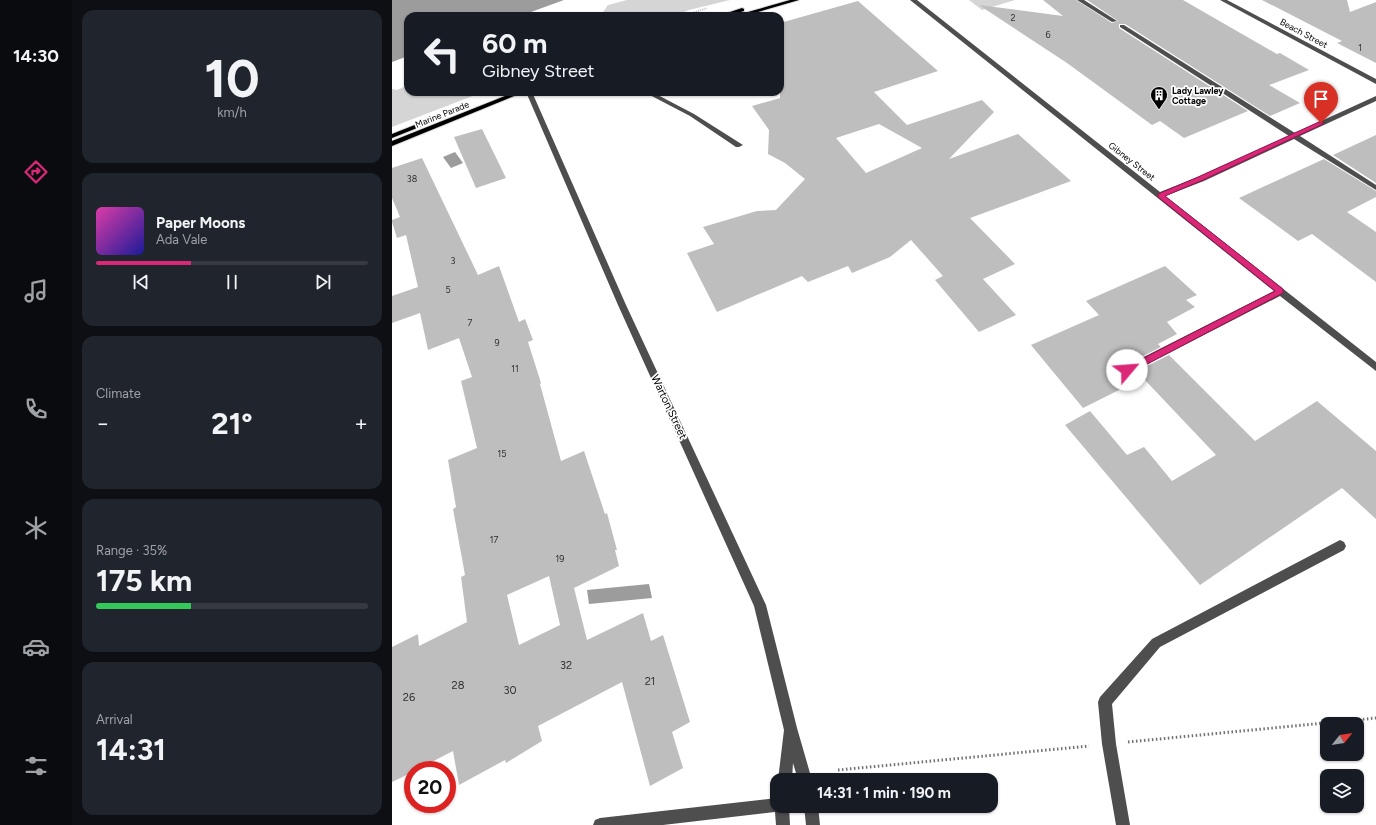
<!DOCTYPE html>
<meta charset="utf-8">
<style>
:root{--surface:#171b24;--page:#20242c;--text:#f1f3f6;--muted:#9ea1a6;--line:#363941;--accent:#db2777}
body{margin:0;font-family:Figtree,sans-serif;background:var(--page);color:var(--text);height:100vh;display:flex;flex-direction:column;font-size:15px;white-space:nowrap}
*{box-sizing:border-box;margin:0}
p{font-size:13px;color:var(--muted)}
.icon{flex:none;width:22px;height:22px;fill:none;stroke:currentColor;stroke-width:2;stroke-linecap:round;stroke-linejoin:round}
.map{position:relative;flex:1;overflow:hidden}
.details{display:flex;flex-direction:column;gap:10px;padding:10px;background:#0d0f14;width:320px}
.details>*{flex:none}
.hud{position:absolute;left:12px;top:12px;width:380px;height:84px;border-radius:12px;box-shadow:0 1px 3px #0004;background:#171b24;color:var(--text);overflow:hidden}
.needle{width:26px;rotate:60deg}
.fabs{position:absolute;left:928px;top:717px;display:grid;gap:8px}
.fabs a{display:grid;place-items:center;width:44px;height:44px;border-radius:8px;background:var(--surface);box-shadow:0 1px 3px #0004;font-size:20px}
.speed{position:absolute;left:12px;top:761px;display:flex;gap:8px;font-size:20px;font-weight:700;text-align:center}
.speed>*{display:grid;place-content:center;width:52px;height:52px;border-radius:50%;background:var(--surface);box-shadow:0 1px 3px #0004;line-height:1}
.speed .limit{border:6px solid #d22;background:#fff;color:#111}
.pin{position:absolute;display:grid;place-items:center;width:34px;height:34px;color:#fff;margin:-41px -17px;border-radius:50% 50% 50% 0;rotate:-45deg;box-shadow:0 0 4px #0007}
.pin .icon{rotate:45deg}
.me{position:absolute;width:44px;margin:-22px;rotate:63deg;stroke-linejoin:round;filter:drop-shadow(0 0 3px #0008)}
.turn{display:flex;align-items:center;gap:14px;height:84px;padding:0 12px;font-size:18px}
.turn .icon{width:52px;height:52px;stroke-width:2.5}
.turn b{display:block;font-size:28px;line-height:34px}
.big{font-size:30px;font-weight:700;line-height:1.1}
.details .tile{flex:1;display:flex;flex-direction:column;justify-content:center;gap:6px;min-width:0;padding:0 14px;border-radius:12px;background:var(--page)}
.details .dial{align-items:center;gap:0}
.dial b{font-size:52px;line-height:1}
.song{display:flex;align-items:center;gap:12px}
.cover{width:48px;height:48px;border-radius:6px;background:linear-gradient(135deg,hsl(320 70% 55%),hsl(240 70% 35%))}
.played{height:4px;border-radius:2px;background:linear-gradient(90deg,var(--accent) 35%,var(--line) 35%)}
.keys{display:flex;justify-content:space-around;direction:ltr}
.heat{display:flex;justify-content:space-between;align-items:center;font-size:22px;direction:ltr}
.charge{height:6px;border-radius:3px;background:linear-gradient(90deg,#34c759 35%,var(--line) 0)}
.trip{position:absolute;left:378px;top:773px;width:228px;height:40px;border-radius:12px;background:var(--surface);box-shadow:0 1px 3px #0004;font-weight:700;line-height:40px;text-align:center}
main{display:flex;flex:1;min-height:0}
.dock{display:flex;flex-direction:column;width:72px;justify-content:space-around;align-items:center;background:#090b0e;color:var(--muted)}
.dock .icon{width:28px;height:28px}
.dock .current{color:var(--accent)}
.dock b{font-size:18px;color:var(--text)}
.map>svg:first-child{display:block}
</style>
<main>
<nav class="dock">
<b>14:30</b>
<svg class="icon current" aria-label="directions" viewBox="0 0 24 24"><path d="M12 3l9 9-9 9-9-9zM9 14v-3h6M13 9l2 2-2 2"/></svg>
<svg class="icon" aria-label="music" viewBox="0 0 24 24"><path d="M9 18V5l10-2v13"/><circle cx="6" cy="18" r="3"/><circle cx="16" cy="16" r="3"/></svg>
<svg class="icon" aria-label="phone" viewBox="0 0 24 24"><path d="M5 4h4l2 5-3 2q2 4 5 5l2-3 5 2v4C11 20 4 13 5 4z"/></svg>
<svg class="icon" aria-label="climate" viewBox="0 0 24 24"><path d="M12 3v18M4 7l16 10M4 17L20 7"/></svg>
<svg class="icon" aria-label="car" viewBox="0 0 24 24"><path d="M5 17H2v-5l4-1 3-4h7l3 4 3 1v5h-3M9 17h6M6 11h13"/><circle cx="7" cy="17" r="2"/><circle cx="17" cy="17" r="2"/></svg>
<svg class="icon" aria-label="filters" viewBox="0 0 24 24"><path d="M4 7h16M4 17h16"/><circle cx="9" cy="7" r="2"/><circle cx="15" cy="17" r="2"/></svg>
</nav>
<section class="details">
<div class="tile dial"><b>10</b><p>km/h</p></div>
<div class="tile">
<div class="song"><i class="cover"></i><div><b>Paper Moons</b><p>Ada Vale</p></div></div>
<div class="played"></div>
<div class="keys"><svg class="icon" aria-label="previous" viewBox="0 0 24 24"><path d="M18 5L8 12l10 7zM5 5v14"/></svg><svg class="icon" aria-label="pause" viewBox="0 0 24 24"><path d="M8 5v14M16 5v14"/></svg><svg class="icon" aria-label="next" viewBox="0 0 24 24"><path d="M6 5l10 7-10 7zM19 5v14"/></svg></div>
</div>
<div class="tile"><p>Climate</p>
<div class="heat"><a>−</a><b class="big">21°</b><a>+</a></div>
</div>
<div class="tile"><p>Range · 35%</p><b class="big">175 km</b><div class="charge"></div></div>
<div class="tile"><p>Arrival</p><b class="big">14:31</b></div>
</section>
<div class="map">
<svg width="984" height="825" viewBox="0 0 984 825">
<rect width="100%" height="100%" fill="#fff"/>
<g fill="#d5d5d5">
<path d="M235,0H338L297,10L283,16H254L246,13L209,15L216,5Z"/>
<path d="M577,0H623L590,10Z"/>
<path d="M16,85V92H91L0,127V89L5,90Z"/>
</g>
<g fill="#9c9c9c">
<path d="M0,0H172L128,16H16V56L0,62Z"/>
<path d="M63,152L71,163L59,168L51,157Z"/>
<path d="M257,584L260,598L197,604L195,590Z"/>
</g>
<g fill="#bebebe" fill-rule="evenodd">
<path d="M651,0H684L720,23L726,21L695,0H791L885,54L888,53L917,70L877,85L908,103L878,116L733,24H727V28L856,111L792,138L768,121L760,125L675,63L587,5L671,16Z"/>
<path d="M870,0H955L958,12L984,2V63L945,43L950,41Z"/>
<path d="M466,1L546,71L482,92L515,125L590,100L602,112L557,159L626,134L679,181L578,218L623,264L591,279L624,315L587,332L543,280L551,276L519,240L498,257L460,273L456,266L416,282L410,276L325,312L295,253L322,244L311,227L365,211L384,210L413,179L393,163L376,154L377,130L360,106L388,98V23ZM487,124L530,148L474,173L444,138Z"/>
<path d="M90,129L114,178L84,188L62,137Z"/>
<path d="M984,135V183L941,155Z"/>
<path d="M30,158L86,275L107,266L127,322L133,319L141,340L136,342L149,383L148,384L169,461L192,451L213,514L215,513L225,550H223L227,566L182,588L195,640L251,613L259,641L271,635L298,722L280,732L291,768L258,786L230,682L146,726L150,741L114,763L113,760L67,785L61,751L24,770H21V772L0,782V647L26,634L27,646L75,622L69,577L73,575L61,509L64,507L56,460L85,448L69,381L80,377L67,338L36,350L28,313L0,323V296L26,287L14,235L5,238L0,222V220L8,217L0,198V168ZM157,576L168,625L127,645L115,595Z"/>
<path d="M932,159L984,191V197L955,212L984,232V282L920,234L906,241L847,198Z"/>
<path d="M773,266L805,295L794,300L803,307L775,322L785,334L766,344L769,347L731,366L729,369L731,374H739L777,355L863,441L925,401L984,451V519L950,488L808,585L673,425L698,411L735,455L752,447L780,481L824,455L751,378L691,408L639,345L707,315L694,301Z"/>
</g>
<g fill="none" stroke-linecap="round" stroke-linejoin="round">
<defs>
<g id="major">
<path d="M398,0H407L352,16H342Z"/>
<path d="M350,8L352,9V11L335,16H326Z"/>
<path d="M123,92H132L0,146V141Z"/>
<path d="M48,115L51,117L50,118L0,138V134Z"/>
</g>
</defs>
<use href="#major" stroke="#dbdbdb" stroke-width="2"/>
<g stroke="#707070" stroke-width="1.5" stroke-dasharray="0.5 1.5" stroke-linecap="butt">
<path d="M211,16L243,14L251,16"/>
<path d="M291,16L315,8"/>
</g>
<g stroke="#707070" stroke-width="3" stroke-dasharray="1.5 2.5" stroke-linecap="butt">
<path d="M736,742L984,718"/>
<path d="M446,770L697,746"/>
</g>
<g fill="#4e4e4e" fill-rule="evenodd">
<path d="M518,0H525L768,192L806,177L897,136L728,27V25H732L903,133L984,96V101L908,136L984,185V190L902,139L812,181L773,196L984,362V371L888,296L738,373H732L730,370L732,367L882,291Z"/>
<path d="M685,0H692L725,21L720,22Z"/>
<path d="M828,0H835L984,79V84Z"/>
<path d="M134,92H140L234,305L374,605L405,728L420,780H406L401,763L400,780H386L392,730L362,606L226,305Z"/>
<path d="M252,92H260L302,114L351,145L347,147H344L298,116Z"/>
<path d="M948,540L952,542L954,546L952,550L768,647L720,704L724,744L738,825H724L710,744L706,702L708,697L760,639Z"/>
<path d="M385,798V806H397L398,825H384L383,812L271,825H201L203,820L208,818Z"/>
<path d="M412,806H426L428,825H414Z"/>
</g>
<use href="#major" fill="#000" fill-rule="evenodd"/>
</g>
<path fill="#db2777" stroke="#8e194d" d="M929,121L932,123L931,124L811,180L773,196L891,289V293L738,373H732L730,370L732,368L883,291L766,197V194L806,177Z"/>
<defs>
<symbol id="building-pin" viewBox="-11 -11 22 30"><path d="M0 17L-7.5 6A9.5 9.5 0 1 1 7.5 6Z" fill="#000" stroke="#fff"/><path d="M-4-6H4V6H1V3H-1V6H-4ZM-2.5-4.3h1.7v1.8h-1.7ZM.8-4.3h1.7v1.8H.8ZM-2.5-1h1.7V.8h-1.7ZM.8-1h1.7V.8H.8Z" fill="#fff"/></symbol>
</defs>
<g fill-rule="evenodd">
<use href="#building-pin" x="757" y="85" width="20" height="27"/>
</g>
<g text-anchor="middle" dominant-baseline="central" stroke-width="3.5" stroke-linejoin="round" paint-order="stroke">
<g font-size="9" fill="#303030">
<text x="621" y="17">2</text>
<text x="656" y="34">6</text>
<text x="968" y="47">1</text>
<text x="20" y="178">38</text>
<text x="61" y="260">3</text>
<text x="56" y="289">5</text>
<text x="78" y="322">7</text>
<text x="105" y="342">9</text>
<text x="123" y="368">11</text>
<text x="110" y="453">15</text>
<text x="102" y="539">17</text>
<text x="168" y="558">19</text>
</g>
<g font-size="9" fill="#000" stroke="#fff">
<text transform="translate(912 33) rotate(28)">Beach Street</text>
<text transform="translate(50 114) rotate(-22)">Marine Parade</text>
<text transform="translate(740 161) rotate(38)">Gibney Street</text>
</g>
<g font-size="9" font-weight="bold" fill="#000" stroke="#fff" text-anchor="start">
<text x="780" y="90">Lady Lawley<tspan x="780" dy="10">Cottage</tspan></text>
</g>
<g font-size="11" fill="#000" stroke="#fff">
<text transform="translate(277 407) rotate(65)">Warton Street</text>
</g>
<g font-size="11" fill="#303030">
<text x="174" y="665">32</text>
<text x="258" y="681">21</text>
<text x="66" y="685">28</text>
<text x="118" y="690">30</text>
<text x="17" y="697">26</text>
</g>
</g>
</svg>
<div class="fabs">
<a><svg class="needle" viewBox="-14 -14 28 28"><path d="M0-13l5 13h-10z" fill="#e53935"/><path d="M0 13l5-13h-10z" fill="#9ea1a6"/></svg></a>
<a><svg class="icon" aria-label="layers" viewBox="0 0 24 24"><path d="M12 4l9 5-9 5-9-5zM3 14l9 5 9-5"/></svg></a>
</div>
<div class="speed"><div class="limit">20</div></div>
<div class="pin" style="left:929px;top:123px;background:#d93025"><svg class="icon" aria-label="arrive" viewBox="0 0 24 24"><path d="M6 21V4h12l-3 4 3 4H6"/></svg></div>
<svg class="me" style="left:735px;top:370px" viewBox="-20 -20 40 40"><circle r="19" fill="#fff"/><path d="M0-13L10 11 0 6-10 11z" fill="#db2777"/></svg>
<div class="trip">14:31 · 1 min · 190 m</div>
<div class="hud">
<div class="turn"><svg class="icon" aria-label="left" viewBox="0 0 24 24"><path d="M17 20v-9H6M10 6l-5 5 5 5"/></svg><div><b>60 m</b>Gibney Street</div></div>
</div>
</div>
</main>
